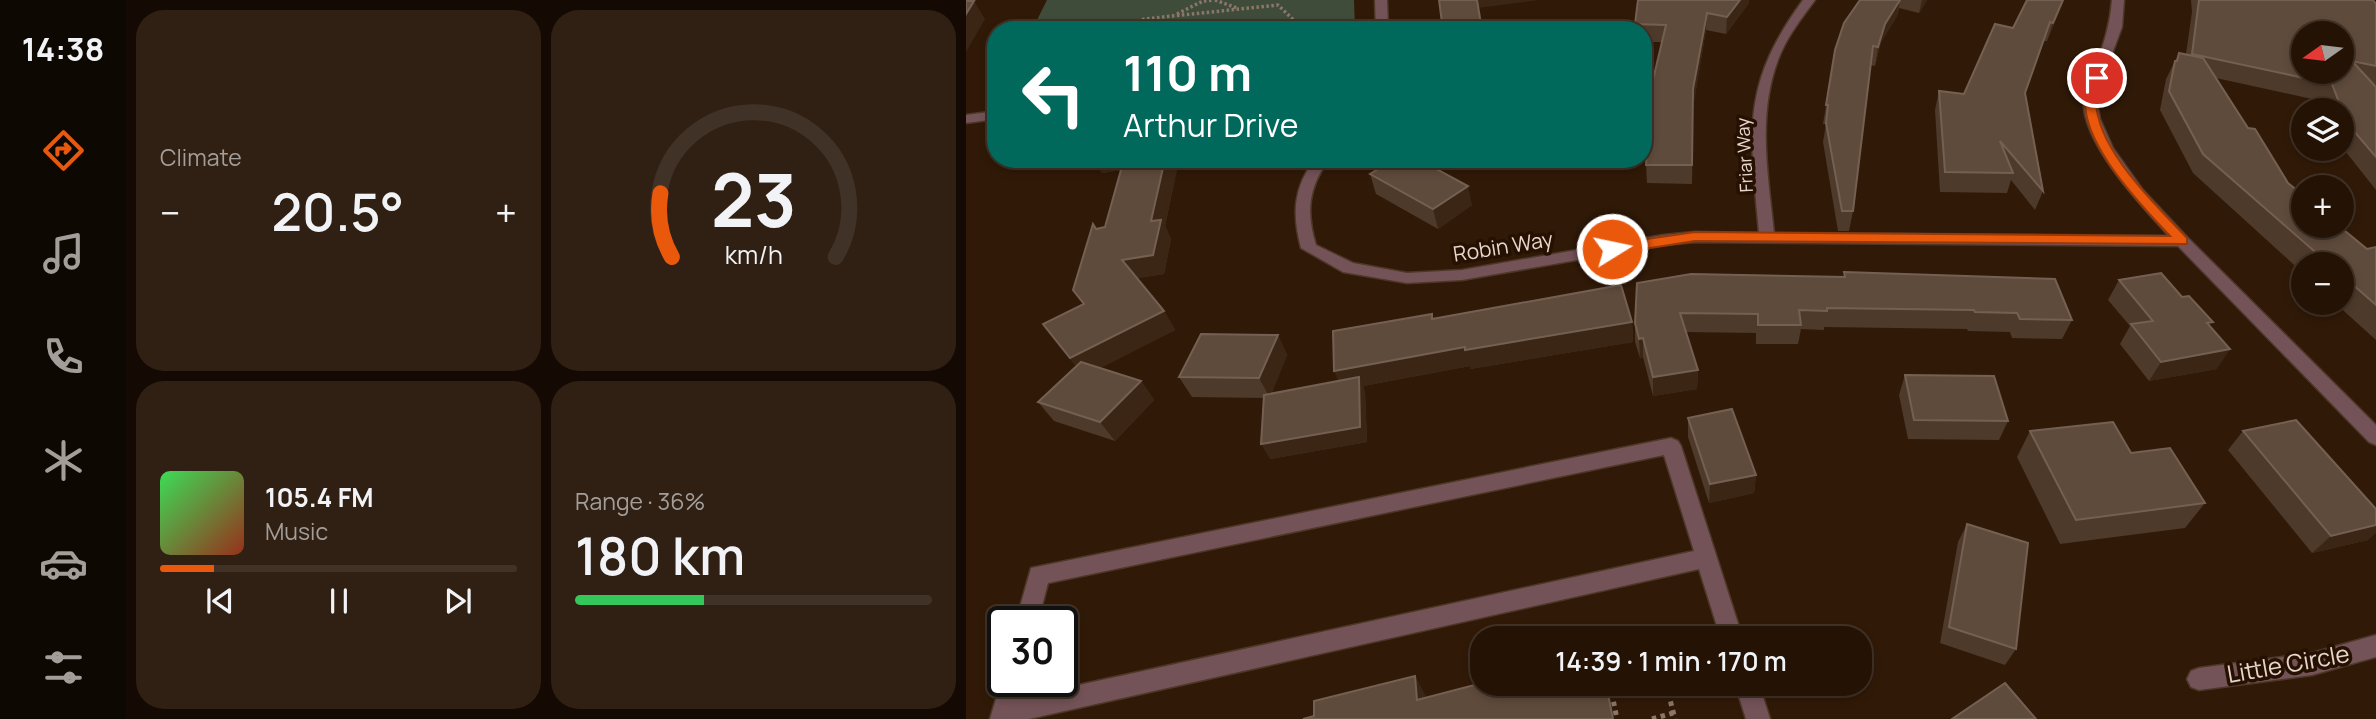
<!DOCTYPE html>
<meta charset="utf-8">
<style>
:root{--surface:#241305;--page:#302013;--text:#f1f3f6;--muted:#a39e9a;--line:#413227;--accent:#ea580c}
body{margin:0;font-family:Manrope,sans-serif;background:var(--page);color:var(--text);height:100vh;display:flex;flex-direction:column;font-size:26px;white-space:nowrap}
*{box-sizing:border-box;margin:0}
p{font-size:23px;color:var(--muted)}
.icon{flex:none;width:38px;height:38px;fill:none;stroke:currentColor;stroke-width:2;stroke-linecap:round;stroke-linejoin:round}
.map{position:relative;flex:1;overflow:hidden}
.side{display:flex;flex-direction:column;gap:10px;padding:10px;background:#140a03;width:840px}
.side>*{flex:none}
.hud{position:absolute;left:21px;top:21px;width:665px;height:147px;border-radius:28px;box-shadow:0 4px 10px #0003,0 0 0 2px var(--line);background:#00695c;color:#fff;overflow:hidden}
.needle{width:46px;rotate:256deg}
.controls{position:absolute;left:1325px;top:21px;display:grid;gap:14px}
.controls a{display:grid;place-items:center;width:63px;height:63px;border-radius:50%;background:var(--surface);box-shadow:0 4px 10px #0003,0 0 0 2px var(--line);font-size:35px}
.speed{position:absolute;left:21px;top:606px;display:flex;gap:14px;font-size:35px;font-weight:700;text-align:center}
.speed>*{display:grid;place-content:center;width:91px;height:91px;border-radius:50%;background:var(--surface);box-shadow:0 4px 10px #0003,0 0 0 2px var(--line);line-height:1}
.speed .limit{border:4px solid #111;border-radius:10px;background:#fff;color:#111}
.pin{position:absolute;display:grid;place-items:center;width:60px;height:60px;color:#fff;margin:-30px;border:4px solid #fff;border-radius:50%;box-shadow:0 2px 7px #0007}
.me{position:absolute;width:77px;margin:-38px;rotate:80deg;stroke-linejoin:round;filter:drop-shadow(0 0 5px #0008)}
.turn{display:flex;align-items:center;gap:24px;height:147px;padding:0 21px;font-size:32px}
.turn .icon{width:91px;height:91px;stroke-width:2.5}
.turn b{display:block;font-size:49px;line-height:60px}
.big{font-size:52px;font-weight:600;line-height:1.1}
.side .card{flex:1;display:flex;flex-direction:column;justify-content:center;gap:10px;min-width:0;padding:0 24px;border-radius:28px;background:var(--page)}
.side .dial{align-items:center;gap:0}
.dial svg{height:182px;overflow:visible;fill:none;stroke:var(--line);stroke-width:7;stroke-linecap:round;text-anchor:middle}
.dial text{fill:var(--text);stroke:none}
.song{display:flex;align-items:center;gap:21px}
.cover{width:84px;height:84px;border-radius:10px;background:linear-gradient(135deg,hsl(130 70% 55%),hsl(10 70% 35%))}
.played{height:7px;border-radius:4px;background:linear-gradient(90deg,var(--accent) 15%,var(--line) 15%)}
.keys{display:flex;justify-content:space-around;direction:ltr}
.heat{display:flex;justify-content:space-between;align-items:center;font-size:38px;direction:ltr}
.charge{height:10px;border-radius:5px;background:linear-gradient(90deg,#34c759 36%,var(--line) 0)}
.side .tiles{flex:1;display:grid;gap:10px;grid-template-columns:repeat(2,1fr)}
.trip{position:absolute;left:504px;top:626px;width:402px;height:70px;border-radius:28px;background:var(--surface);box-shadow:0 4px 10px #0003,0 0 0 2px var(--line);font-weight:600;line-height:70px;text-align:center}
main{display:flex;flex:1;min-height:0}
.dock{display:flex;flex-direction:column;width:126px;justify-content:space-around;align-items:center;background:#0e0802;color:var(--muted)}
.dock .icon{width:49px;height:49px}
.dock .on{color:var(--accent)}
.dock b{font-size:32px;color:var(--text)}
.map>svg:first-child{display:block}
</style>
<main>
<nav class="dock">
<b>14:38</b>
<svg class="icon on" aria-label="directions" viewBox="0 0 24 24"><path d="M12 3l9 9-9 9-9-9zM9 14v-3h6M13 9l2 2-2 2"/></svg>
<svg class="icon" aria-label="music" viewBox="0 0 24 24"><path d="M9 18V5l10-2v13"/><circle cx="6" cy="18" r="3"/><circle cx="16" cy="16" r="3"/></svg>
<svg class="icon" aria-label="phone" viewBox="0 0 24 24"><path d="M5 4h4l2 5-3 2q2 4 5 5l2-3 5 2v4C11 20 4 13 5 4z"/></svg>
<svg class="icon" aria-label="climate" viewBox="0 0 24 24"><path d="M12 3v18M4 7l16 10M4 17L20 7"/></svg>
<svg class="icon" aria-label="car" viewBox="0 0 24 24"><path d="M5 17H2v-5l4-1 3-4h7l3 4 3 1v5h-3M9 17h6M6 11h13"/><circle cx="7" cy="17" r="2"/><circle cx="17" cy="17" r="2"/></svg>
<svg class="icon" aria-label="filters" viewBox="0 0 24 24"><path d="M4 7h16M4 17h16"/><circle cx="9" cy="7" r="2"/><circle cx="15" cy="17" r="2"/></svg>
</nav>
<section class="side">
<div class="tiles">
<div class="card"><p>Climate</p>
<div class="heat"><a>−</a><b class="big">20.5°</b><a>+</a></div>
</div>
<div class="card dial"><svg viewBox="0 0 100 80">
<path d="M14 69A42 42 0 1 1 86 69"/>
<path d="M14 69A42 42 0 0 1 9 41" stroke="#ea580c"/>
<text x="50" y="56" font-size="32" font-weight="700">23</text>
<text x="50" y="72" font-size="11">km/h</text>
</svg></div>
<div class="card">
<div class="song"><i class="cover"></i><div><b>105.4 FM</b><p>Music</p></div></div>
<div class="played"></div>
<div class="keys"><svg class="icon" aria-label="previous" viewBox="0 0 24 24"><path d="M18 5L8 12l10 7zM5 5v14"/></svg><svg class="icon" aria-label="pause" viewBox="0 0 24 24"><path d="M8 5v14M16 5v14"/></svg><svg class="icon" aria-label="next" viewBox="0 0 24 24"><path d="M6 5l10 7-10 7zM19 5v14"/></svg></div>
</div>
<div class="card"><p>Range · 36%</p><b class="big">180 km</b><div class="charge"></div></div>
</div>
</section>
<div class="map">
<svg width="1410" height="719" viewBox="0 0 1410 719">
<rect width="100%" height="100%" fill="#301907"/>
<path fill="#3e4c39" d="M81,0H388L389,30H66Z"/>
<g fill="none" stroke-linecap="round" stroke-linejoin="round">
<defs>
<g id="lane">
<path d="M705,438L712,441L715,446L777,639H755L733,569L63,719H24L37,675V681H58L53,698L728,551L698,455L82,583L72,621H50L65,568Z"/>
<path d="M769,684H793L804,719H780Z"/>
</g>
<g id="street">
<path d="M409,0H421L422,30H410Z"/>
<path d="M837,0H849C835,19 820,38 812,60C791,116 802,175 808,233L1203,236C1176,207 1112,139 1118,97C1119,87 1126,76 1129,67C1138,44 1144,25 1146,0H1158L1156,27L1130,97L1134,119L1147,148L1177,190L1221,237L1410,425V445L1403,442L1212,246L729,242L697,245L496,280L441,283L377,272L335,248C326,214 327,188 349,159H363C342,188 340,212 350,245L387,263L441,273L496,270L697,235L729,232L793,233C784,132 774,86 837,0Z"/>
<path d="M30,111V119L0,123V115Z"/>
<path d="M1410,635V657L1346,675L1233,690L1225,687L1221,679L1225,671L1233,668L1346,653Z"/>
</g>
</defs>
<use href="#lane" stroke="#4d3727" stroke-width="3"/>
<use href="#street" stroke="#4d3727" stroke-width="3"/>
<g stroke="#8b7769" stroke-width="3.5" stroke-dasharray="2.5 2.5" stroke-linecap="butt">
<path d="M249,0L271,8"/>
<path d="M211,14L237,1L247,0"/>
<path d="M159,30L178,19L312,5L338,30"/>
</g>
<g stroke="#8b7769" stroke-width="5" stroke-dasharray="4.5 4.5" stroke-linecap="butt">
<path d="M644,684L651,719"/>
<path d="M700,684L709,719"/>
<path d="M686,719L707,713"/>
</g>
<use href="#lane" fill="#745358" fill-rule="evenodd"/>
<use href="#street" fill="#745358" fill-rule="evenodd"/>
</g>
<g fill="#4e3a2a">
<path d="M894,0H961L953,13L933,8L931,16L915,42L909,66L904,65L887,211L883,231H872L857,142L860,124H857L869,50Z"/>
<path d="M1061,0H1098L1081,41H1078L1059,94L1077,191L1069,210L1045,180L1041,193L974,192L969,110L973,91L998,94L1047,28Z"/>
<path d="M1225,0H1407L1410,4V85L1407,84L1410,87V190L1376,147V110H1359L1355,101L1250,78L1282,128L1322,183L1401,249L1410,247V340L1369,303H1376V264H1337V273L1227,173L1194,110L1200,79L1213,53L1220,54L1226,12Z"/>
<path d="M783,3L760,34L740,30L727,107L726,184L681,183L680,165L696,42H677V30H669V24Z"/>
<path d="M128,159H220L219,165L212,164L199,226L205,239L198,274L171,278L198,311L209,330L134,368L175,381L188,400L149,441L88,421L72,402L110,366L77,324L117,304L107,290L130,229L139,227L155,170L136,173Z"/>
<path d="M236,159H286L278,170L239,166Z"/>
<path d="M404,174L506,205L472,229L410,194Z"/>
<path d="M878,272L1106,320L1096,339L1046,338L1044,332L1002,331L1001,329L858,327V330L835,329L832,344H790V333L720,332L732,370L731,389L687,396L677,357L674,358L669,342V323L878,277Z"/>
<path d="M1153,280L1244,327L1251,369L1183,381L1154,344L1164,326L1142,300Z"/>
<path d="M467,319L666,322L667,342L504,369V366L397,386L399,393L401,442L304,459L298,398L226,397L213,377L312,335L321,355L305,394L372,381Z"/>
<path d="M939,375L1042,421L1033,440L942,439L933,395Z"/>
<path d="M722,418L790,475L788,493L743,503L722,437Z"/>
<path d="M1064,431L1165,453L1239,503L1219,528L1094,544L1051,457Z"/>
<path d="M1277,431L1402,540L1346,553L1262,450Z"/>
<path d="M1001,524L1050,649L1039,665L974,643L992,542Z"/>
</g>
<g fill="#3b2615">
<path d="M510,0H573L512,8Z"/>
<path d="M774,0H783V3L760,34L761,17Z"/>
<path d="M934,0L931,16L915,42L909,66L912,47L919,24Z"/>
<path d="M956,0H961L953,13Z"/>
<path d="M1097,0H1098L1081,41L1087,23Z"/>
<path d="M8,1L19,19L0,52V14Z"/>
<path d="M741,13L740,30L727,108V89Z"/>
<path d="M128,159H166L171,168L136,173Z"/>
<path d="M199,159H210L212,164L199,226L205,239L198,274L168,279L156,260L185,221Z"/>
<path d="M273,159H286L278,170Z"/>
<path d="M502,186L506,205L472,229L467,209Z"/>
<path d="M198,311L209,330L118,376L104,358Z"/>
<path d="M666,322L667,342L504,369V366L397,386L399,393L401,442L304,459L295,444L376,390L368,371L499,347Z"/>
<path d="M312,335L321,355L304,398L293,378Z"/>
<path d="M677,338V357L674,358L673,339Z"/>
<path d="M1264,349L1251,369L1183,381L1195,362Z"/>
<path d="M732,370L731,389L687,396V377Z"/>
<path d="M175,381L188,400L149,441L134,422Z"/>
<path d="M790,475L788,493L743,503L744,484Z"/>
<path d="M1410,525V533L1402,540L1346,553L1365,536Z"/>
<path d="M449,676L463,702L451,700Z"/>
</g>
<g fill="#5f4b3c" stroke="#746052" stroke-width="2" fill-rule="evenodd">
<path d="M473,0H511L516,30H477Z"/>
<path d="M672,0H774L761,17L741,13L727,89L726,165H680L686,84L700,25L669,24Z"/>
<path d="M894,0H934L919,24L912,47L907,46L887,211H876L860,123L862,105H860L869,50L878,23Z"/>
<path d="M1061,0H1097L1087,23L1084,22L1059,93L1077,191L1034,141L1047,173L979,172L973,91L998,94L1029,24L1047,28Z"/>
<path d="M1233,0H1407L1410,4V66L1386,61L1410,87V157L1381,123L1366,84L1226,54ZM1337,33H1376V72H1337Z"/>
<path d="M0,1H8L0,14Z"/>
<path d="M1213,53L1237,58L1282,128L1289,129L1322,183L1337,195V226H1373L1401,249L1410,247V305L1376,275V264H1363L1237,154L1203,91L1209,61H1211Z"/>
<path d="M158,159H199L185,221L195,220L187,255L156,260L198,311L104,358L77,324L118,304L107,290L127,224L130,229L139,227Z"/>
<path d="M429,159H452L502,186L467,209L404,174Z"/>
<path d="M878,272L1089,279L1106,320L1054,319L1051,313L1009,312L1008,310L861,308V311L833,310L835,325H792V314L714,313L732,370L687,377L677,338L673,339L669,323L671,283L725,274L879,277Z"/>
<path d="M1195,273L1216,297L1223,296L1247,322L1241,323L1264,349L1195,362L1165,324L1187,321L1153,280Z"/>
<path d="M655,285L666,322L499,350V347L368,371L367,331L466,314V319Z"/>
<path d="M235,334L312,335L293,378L213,377Z"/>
<path d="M115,362L175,381L134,422L72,402Z"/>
<path d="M939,375L1028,376L1042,421L948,420Z"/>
<path d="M393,377L394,427L295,444L298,395Z"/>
<path d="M766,409L790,475L744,484L722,418Z"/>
<path d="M1330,420L1410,509V525L1365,536L1277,431Z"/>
<path d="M1147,422L1165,453L1204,448L1239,503L1110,520L1064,431Z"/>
<path d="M1001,524L1062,543L1050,649L983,627Z"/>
<path d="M449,676L451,700L516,683V684H640L647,719H337L348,716V701Z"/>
<path d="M1039,683L1070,719H986Z"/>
</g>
<path fill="#ea580c" stroke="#983908" stroke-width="2" d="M1131,75L1137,78C1135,85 1130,92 1130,99C1129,148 1190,205 1221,238V244L729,241L646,254L639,249L646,244L729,232L1204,236C1175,205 1104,133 1122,87C1125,81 1125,78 1131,75Z"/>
<g text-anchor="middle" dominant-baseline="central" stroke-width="7" stroke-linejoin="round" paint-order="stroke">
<g font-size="18" fill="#e6d6cc" stroke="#251001">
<text transform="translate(778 155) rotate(-93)">Friar Way</text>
</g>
<g font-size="21" fill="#e6d6cc" stroke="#251001">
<text transform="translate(537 246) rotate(-9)">Robin Way</text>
</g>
<g font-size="24" fill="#e6d6cc" stroke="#251001">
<text transform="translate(1322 663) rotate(-10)">Little Circle</text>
</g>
</g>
</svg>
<div class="controls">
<a><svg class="needle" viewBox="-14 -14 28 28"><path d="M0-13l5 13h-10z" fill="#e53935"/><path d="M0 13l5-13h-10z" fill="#a39e9a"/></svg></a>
<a><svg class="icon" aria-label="layers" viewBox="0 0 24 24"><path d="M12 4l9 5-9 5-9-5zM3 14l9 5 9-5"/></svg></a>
<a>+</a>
<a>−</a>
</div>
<div class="speed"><div class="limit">30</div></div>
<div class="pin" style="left:1131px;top:78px;background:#d93025"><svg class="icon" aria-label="arrive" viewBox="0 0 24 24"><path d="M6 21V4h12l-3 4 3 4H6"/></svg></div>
<svg class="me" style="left:646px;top:249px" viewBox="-20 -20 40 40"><circle r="17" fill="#ea580c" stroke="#fff" stroke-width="3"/><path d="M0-11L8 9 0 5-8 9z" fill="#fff"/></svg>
<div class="trip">14:39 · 1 min · 170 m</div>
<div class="hud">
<div class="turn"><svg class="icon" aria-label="left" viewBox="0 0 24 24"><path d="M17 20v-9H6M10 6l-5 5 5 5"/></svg><div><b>110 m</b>Arthur Drive</div></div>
</div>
</div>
</main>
